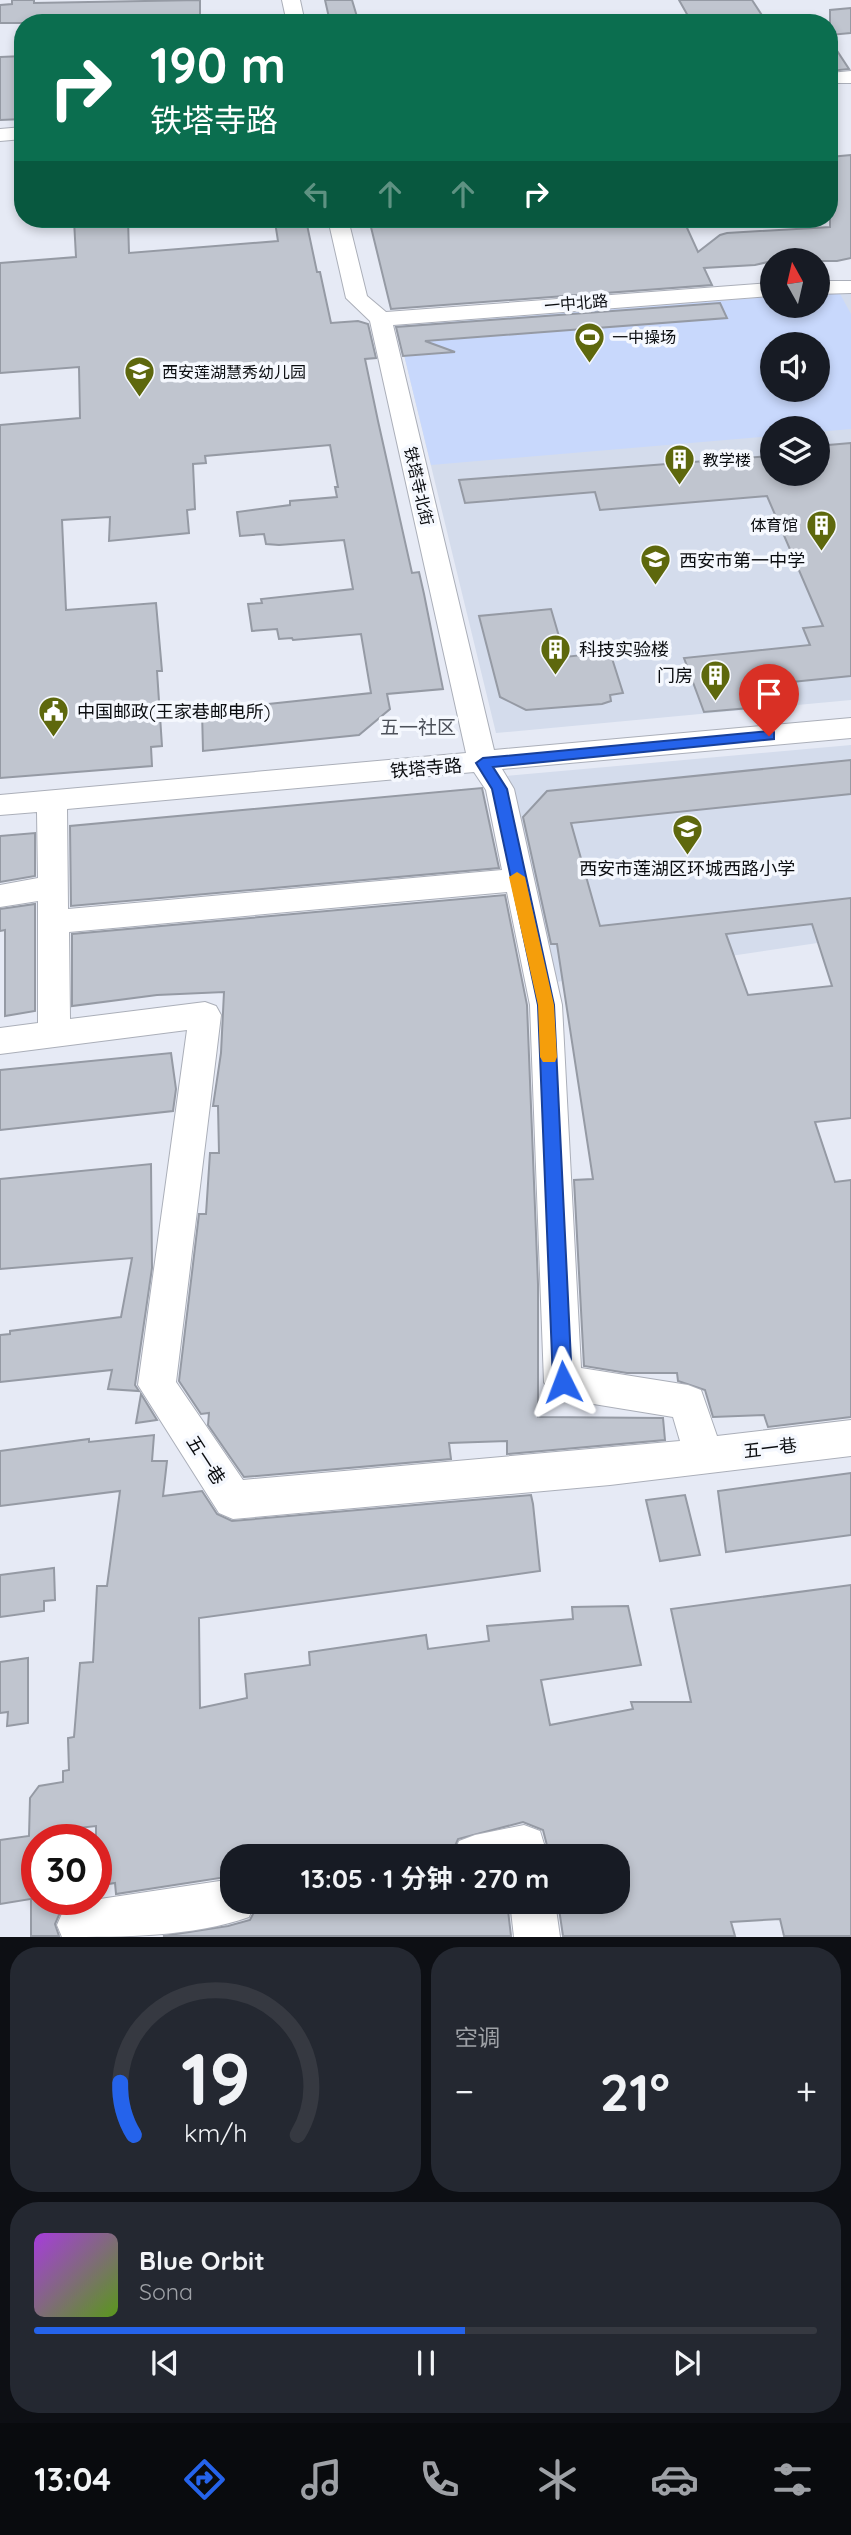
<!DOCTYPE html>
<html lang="zh">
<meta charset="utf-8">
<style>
:root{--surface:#171b24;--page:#242831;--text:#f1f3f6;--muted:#9ea1a6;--line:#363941;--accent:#2563eb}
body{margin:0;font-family:Quicksand,"Noto Sans SC",sans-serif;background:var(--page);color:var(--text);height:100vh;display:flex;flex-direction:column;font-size:26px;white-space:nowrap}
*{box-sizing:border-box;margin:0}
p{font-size:23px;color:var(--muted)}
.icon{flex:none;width:38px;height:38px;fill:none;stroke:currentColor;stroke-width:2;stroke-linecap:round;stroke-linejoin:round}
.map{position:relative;height:1937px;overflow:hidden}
.panel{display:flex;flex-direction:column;gap:10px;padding:10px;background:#0d0f14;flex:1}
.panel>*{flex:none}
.guide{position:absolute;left:14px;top:14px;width:824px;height:214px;border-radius:28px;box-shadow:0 4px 10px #0003;background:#0b6e4f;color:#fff;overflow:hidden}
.needle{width:46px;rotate:352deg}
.tools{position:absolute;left:760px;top:248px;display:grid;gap:14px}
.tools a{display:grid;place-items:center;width:70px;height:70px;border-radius:50%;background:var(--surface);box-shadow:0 4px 10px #0003;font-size:35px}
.speed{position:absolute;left:21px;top:1824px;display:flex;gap:14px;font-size:35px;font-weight:700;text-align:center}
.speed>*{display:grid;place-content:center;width:91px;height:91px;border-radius:50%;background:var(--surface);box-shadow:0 4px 10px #0003;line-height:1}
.speed .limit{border:10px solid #d22;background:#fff;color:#111}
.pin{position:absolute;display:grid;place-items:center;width:60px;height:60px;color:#fff;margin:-72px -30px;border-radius:50% 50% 50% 0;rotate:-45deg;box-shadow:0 0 7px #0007}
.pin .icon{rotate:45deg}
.me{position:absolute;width:77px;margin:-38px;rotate:357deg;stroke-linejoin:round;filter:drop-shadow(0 0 5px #0008)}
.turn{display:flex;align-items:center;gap:24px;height:147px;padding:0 21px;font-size:32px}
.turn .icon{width:91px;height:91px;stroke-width:2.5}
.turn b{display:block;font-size:49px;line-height:60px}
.lanes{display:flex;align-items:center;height:66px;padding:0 21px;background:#0003;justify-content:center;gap:35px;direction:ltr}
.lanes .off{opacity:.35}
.big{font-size:52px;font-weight:700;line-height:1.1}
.panel .tile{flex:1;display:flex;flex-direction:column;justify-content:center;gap:10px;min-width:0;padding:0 24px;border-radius:28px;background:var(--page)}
.panel .dial{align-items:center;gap:0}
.dial svg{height:182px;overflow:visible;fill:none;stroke:var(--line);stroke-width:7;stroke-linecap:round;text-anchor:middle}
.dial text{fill:var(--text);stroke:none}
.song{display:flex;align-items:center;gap:21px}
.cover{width:84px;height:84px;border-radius:10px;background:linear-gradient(135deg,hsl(280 70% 55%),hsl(90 70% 35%))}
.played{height:7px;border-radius:4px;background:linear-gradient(90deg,var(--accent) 55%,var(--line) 55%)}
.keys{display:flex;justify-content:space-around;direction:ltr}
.heat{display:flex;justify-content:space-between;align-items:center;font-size:38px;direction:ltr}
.panel .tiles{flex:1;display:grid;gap:10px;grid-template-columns:1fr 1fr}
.tile:last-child{grid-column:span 2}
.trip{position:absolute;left:220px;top:1844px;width:410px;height:70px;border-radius:28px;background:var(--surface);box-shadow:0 4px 10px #0003;font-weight:700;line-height:70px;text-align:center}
.menu{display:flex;height:112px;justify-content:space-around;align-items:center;background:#090b0e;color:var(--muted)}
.menu .icon{width:49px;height:49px}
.menu .active{color:var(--accent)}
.menu b{font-size:32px;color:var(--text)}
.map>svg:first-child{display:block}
</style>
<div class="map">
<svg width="851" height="1937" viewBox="0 0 851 1937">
<rect width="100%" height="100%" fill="#e6eaf5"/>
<g fill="#d4dcec" fill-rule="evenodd">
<path d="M851,291V700L496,733L397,326L772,297V306H817V294ZM772,345H817V390H772ZM772,429H817V474H772Z"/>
<path d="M851,745V938L549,983L506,776Z"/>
</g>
<path fill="#c8d8fc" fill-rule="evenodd" d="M839,292L851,314V429L817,432V429H772V436L431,465L397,326L772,297V306H817V294ZM772,345H817V390H772Z"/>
<g fill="#c0c5cf" stroke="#959aa4" stroke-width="2" fill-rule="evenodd">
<path d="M12,0H34V3L200,0V17L112,23H0V5L12,4Z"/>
<path d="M325,0H352L358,20L330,22Z"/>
<path d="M679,0H752L767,23H692Z"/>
<path d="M851,8V33L830,35V10Z"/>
<path d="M830,40L849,69L830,71Z"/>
<path d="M23,56V119L0,120V57Z"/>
<path d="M851,155V258L837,261H772L755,265L704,268L712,285L391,309L369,219H683L698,252L720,235L727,233L830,227V157Z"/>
<path d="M80,219H128L129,253L278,241L275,222L306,220L317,272H320L331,323L358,321L368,324L376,358L365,359L378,421L412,573L419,572L424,594L443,689L387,694L390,709L359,735L203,751L202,711L371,693L361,634L293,640L292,638L279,639L277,629L252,631L248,604L262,603L261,599L353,589L344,540L279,545L266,544L264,534L240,536L237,512L290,505V501L337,497L335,487H338L330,445L205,456L206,463L193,464L195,509L187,510L189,533L109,541L110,517L62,520L66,610L156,603L162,671H157L162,746L151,747L152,766L0,778V425L80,418L79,367L0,373V263L76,257L74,220Z"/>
<path d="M720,303L727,318L425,341L455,352L403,356L396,327Z"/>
<path d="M851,443V676L743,687L749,708L704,712L684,658L810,645L803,628L823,626L767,496L600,510L595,492L465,503L459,480L772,456V474H817V446Z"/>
<path d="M551,609L565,657L610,652L623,693L610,695L611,701L602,704L526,710L500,697L479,616Z"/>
<path d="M851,760V794L571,823L600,926L851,898V1118L815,1122L835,1182L851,1180V1417L768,1427L764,1415L713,1417L705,1390L678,1381L677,1373H627L584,1366L574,1180L593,1179L557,944H551L523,817L547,791ZM812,924L832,986L748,995L726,934Z"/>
<path d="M482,788L499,868L71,906L70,826Z"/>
<path d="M35,833V876L0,882V836Z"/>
<path d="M505,895L527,1005L538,1284V1417L663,1418L665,1440L507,1454V1441L449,1443L451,1459L244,1477L208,1425L209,1413L201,1414L179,1381L199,1214H206L210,1153H219L218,1106H213L221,1053L224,992L157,995L72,1006V934Z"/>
<path d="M35,904V1011L5,1016V930L0,931V909Z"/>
<path d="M171,1053L176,1089L173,1111L0,1130V1070Z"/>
<path d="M151,1164L152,1268L135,1385L139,1391L108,1389L112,1370L0,1382V1335L10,1334V1331L121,1317L132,1258L0,1269V1179Z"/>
<path d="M141,1394L157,1420L136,1423Z"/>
<path d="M154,1435L152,1461H167L163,1496L202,1491L217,1514L232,1521L531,1495L533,1504L540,1571L199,1618L200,1708L247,1698L245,1674L310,1665L309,1652L426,1635L428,1649L489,1641L487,1626L573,1619L572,1607L628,1606L641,1665L541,1680L550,1725L633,1709L631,1702H691L671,1609L851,1585V1936H784L780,1919L731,1922L735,1936H563L558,1902H618V1857H550L543,1830L523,1822L458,1839L452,1853L433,1857H233V1876L116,1894L115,1883L96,1886V1826L50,1831V1839H37V1898L0,1904V1840L29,1836L30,1798L39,1786L63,1782V1771L69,1770L68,1738L74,1737L80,1663L93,1662L97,1586H107L120,1491L0,1506V1451L89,1439V1442Z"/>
<path d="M851,1473V1535L726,1552L718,1491Z"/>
<path d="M685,1495L700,1555L660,1561L646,1500Z"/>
<path d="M54,1568L55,1600L44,1601V1611L0,1617V1575Z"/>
<path d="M28,1658V1723L7,1726L8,1712L0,1713V1662Z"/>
<path d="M31,1899H69V1904L62,1908L55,1924L59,1936H31Z"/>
<path d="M289,1902H507L511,1936H163L228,1926L250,1920L255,1910Z"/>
</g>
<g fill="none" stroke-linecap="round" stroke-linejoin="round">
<defs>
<g id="minor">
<path d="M282,0H300L305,23H287Z"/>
<path d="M851,71V83H830V73Z"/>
<path d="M23,127V139L0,141V129Z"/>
<path d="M328,219H348L367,296L386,312L772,283V296L393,325L494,750L851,718V738L502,769L514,789L562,1005L581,1368L688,1385L701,1390L717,1436L851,1420V1456L610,1485L233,1519L219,1513L138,1385L187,1030L0,1054V1028L38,1023V901L0,907V885L38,878L37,812L0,815V795L466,753L370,321L346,298ZM474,772L486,790L502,870L68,909L67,809ZM507,892L530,1005L544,1382L550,1394L563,1399L673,1417L680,1441L243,1480L176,1382L221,1015L216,1006L205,1002L70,1019L69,932Z"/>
<path d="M817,281H851V293L817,294Z"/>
<path d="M524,1825L540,1831L548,1857H453L459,1841L475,1835Z"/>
<path d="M233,1879V1902H255L249,1917C193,1937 122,1937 62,1937L57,1925L64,1909L80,1902Z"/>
<path d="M510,1902H555L560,1937H514Z"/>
</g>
</defs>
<use href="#minor" stroke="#abafb9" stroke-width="2"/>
<use href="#minor" fill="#fff" fill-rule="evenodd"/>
</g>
<path fill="#2563eb" stroke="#184099" stroke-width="2" d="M769,731L774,732V739L493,767L507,789L554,1005L572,1382L570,1388L563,1391L556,1388L553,1382L538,1005L492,789L476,763L483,758Z"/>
<path fill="#f59e0b" d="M517,872L525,877L554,1005L557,1057L555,1062H543L540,1057L538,1005L509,877Z"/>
<defs>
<symbol id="stadium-pin" viewBox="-11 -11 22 30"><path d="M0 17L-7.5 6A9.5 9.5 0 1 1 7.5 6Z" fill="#5e680d" stroke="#f5f8fe"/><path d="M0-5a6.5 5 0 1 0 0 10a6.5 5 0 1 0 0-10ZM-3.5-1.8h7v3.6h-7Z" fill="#fff"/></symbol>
<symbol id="school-pin" viewBox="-11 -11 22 30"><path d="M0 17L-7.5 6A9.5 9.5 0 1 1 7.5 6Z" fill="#5e680d" stroke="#f5f8fe"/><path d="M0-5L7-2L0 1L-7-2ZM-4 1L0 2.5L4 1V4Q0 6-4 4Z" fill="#fff"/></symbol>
<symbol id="building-pin" viewBox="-11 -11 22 30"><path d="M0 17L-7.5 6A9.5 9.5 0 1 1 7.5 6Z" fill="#5e680d" stroke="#f5f8fe"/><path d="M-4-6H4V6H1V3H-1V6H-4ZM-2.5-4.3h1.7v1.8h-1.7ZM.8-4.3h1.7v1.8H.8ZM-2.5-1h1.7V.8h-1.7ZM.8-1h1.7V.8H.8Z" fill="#fff"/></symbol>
<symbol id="civic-pin" viewBox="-11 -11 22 30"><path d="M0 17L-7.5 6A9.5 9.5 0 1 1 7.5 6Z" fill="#5e680d" stroke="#f5f8fe"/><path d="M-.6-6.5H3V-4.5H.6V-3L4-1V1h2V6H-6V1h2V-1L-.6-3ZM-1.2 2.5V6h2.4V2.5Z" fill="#fff"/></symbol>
</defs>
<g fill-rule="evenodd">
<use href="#stadium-pin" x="572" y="320" width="35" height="47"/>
<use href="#school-pin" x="122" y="354" width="35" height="47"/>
<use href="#building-pin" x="662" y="442" width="35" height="47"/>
<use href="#building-pin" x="804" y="508" width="35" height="47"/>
<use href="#school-pin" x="638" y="542" width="35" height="47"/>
<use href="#building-pin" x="538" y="632" width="35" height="47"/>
<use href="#building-pin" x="698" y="658" width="35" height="47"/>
<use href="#civic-pin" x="36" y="694" width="35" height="47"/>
<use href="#school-pin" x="670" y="812" width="35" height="47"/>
</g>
<g text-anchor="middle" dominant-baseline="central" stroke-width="7" stroke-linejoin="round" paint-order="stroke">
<g font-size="16" fill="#0b0d10" stroke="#f5f8fe">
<text transform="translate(576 303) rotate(-5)">一中北路</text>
<text transform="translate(419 486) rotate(77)">铁塔寺北街</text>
</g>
<g font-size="16" fill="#0b0d10" stroke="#f5f8fe" text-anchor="start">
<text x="612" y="337">一中操场</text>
<text x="162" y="372">西安莲湖慧秀幼儿园</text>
<text x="703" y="460">教学楼</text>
<text x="798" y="525" text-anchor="end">体育馆</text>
</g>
<g font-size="18" fill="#0b0d10" stroke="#f5f8fe" text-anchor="start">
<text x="679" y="560">西安市第一中学</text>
<text x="579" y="649">科技实验楼</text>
<text x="693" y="675" text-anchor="end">门房</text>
<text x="77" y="711">中国邮政(王家巷邮电所)</text>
<text x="687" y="868" text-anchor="middle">西安市莲湖区环城西路小学</text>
</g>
<g font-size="18" fill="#0b0d10" stroke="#f5f8fe">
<text transform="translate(426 768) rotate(-5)">铁塔寺路</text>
<text transform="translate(770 1448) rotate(-7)">五一巷</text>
<text transform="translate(206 1460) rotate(57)">五一巷</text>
</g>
<g font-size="19" fill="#4d515a" stroke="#f5f8fe">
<text x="418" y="727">五一社区</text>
</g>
</g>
</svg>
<div class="tools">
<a><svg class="needle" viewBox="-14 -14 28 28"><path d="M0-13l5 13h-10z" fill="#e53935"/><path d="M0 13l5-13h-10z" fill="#9ea1a6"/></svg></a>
<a><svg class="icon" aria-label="sound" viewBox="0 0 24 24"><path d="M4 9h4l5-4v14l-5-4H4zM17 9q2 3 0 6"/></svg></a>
<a><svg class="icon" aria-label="layers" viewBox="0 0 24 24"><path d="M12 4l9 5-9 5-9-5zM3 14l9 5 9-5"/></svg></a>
</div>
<div class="speed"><div class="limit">30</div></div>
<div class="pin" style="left:769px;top:736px;background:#d93025"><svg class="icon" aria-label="arrive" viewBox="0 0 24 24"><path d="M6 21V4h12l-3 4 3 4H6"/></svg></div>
<svg class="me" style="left:563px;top:1382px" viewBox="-20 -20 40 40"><path d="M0-17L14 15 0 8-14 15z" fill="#2563eb" stroke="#fff" stroke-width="4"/></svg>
<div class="trip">13:05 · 1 分钟 · 270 m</div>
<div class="guide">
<div class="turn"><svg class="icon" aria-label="right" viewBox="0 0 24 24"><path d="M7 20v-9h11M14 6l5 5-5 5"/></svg><div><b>190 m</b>铁塔寺路</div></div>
<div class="lanes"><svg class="icon off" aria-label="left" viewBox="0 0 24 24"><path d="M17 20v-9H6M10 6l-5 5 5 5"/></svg><svg class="icon off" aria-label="ahead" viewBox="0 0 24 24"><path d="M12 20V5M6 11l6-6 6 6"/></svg><svg class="icon off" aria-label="ahead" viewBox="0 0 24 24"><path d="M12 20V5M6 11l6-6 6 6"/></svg><svg class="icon" aria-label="right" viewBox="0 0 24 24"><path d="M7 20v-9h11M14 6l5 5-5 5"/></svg></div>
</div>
</div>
<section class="panel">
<div class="tiles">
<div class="tile dial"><svg viewBox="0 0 100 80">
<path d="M14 69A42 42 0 1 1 86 69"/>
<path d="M14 69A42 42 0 0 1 8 46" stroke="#2563eb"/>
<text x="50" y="56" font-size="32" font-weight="700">19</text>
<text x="50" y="72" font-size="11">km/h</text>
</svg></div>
<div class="tile"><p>空调</p>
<div class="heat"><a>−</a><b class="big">21°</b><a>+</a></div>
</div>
<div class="tile">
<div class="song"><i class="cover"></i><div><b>Blue Orbit</b><p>Sona</p></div></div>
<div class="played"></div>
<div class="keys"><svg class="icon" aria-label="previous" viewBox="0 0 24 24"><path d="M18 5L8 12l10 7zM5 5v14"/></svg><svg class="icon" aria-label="pause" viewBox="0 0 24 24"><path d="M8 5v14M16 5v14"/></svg><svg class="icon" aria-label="next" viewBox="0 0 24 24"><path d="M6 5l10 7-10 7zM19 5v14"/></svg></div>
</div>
</div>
</section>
<nav class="menu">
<b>13:04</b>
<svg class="icon active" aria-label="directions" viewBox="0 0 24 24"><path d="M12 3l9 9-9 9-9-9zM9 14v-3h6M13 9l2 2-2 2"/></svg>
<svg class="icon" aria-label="music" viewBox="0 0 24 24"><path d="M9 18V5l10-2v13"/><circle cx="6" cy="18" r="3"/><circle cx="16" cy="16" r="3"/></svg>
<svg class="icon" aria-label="phone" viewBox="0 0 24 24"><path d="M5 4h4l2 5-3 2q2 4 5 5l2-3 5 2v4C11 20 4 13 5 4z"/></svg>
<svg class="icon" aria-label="climate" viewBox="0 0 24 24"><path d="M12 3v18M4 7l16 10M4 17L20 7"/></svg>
<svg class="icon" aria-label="car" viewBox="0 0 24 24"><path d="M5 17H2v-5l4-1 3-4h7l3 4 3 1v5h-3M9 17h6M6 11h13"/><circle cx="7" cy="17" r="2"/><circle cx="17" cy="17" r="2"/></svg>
<svg class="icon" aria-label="filters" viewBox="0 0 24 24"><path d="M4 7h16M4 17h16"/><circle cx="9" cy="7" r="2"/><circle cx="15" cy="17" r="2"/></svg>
</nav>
